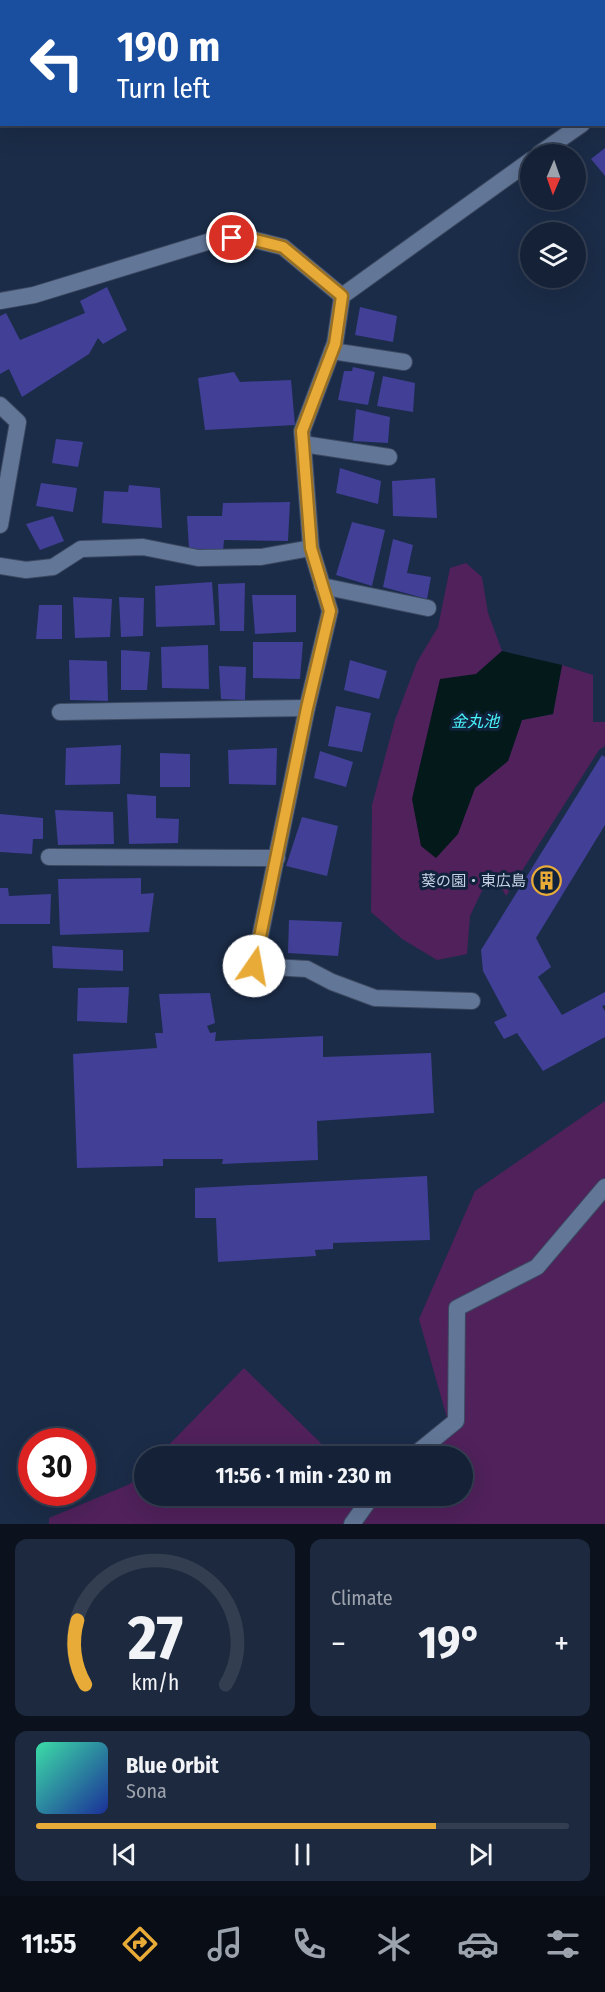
<!DOCTYPE html>
<meta charset="utf-8">
<style>
:root{--surface:#142136;--page:#1d293e;--text:#f1f3f6;--muted:#9da3ad;--line:#333e51;--accent:#e8ab37}
body{margin:0;font-family:"Fira Sans Condensed","Noto Sans JP",sans-serif;background:var(--page);color:var(--text);height:100vh;display:flex;flex-direction:column;font-size:22px;white-space:nowrap}
*{box-sizing:border-box;margin:0}
p{font-size:20px;color:var(--muted)}
.icon{flex:none;width:33px;height:33px;fill:none;stroke:currentColor;stroke-width:2;stroke-linecap:round;stroke-linejoin:round}
.map{position:relative;height:1524px;overflow:hidden}
.sheet{display:flex;flex-direction:column;gap:15px;padding:15px;background:#0b121e;flex:1}
.sheet>*{flex:none}
.guide{position:absolute;left:0px;top:0px;width:606px;height:126px;box-shadow:0 6px 24px #0002,0 0 0 2px var(--line);background:#1a4fa0;color:#fff;overflow:hidden}
.needle{width:39px;rotate:182deg}
.fabs{position:absolute;left:520px;top:144px;display:grid;gap:12px}
.fabs a{display:grid;place-items:center;width:66px;height:66px;border-radius:50%;background:var(--surface);box-shadow:0 6px 24px #0002,0 0 0 2px var(--line);font-size:30px}
.speed{position:absolute;left:18px;top:1428px;display:flex;gap:12px;font-size:30px;font-weight:700;text-align:center}
.speed>*{display:grid;place-content:center;width:78px;height:78px;border-radius:50%;background:var(--surface);box-shadow:0 6px 24px #0002,0 0 0 2px var(--line);line-height:1}
.speed .limit{border:9px solid #d22;background:#fff;color:#111}
.pin{position:absolute;display:grid;place-items:center;width:51px;height:51px;color:#fff;margin:-26px;border:3px solid #fff;border-radius:50%;box-shadow:0 2px 6px #0007}
.me{position:absolute;width:66px;margin:-33px;rotate:12deg;stroke-linejoin:round;filter:drop-shadow(0 0 4px #0008)}
.turn{display:flex;align-items:center;gap:21px;height:126px;padding:0 18px;font-size:27px}
.turn .icon{width:78px;height:78px;stroke-width:2.5}
.turn b{display:block;font-size:42px;line-height:51px}
.big{font-size:45px;font-weight:700;line-height:1.1}
.sheet .tile{flex:1;display:flex;flex-direction:column;justify-content:center;gap:9px;min-width:0;padding:0 21px;border-radius:12px;background:var(--page)}
.sheet .dial{align-items:center;gap:0}
.dial svg{height:156px;overflow:visible;fill:none;stroke:var(--line);stroke-width:7;stroke-linecap:round;text-anchor:middle}
.dial text{fill:var(--text);stroke:none}
.song{display:flex;align-items:center;gap:18px}
.cover{width:72px;height:72px;border-radius:9px;background:linear-gradient(135deg,hsl(160 70% 55%),hsl(230 70% 35%))}
.played{height:6px;border-radius:3px;background:linear-gradient(90deg,var(--accent) 75%,var(--line) 75%)}
.keys{display:flex;justify-content:space-around;direction:ltr}
.heat{display:flex;justify-content:space-between;align-items:center;font-size:33px;direction:ltr}
.sheet .tiles{flex:1;display:grid;gap:15px;grid-template-columns:1fr 1fr}
.tile:last-child{grid-column:span 2}
.trip{position:absolute;left:134px;top:1446px;width:339px;height:60px;border-radius:30px;background:var(--surface);box-shadow:0 6px 24px #0002,0 0 0 2px var(--line);font-weight:700;line-height:60px;text-align:center}
.menu{display:flex;height:96px;justify-content:space-around;align-items:center;background:#080d16;color:var(--muted)}
.menu .icon{width:42px;height:42px}
.menu .current{color:var(--accent)}
.menu b{font-size:27px;color:var(--text)}
.map>svg:first-child{display:block}
</style>
<div class="map">
<svg width="605" height="1524" viewBox="0 0 605 1524">
<rect width="100%" height="100%" fill="#1b2c48"/>
<g fill="#50215b">
<path d="M466,563L482,577L488,613L502,651L476,674L435,857L458,833L475,788L508,761L522,720L553,714L562,665L593,675V722H605V746L599,750L506,896L492,870L470,916L467,954L437,960L402,939L371,912L372,805L395,720L417,662L438,627L450,568Z"/>
<path d="M605,1101V1524H49V1518L130,1484L144,1471V1496H462V1456H403L449,1425L419,1319L475,1191Z"/>
<path d="M244,1368L334,1456H158Z"/>
</g>
<path fill="#04191a" d="M502,651L562,665L553,714L522,720L508,761L475,788L458,834L436,858L421,846L412,799L440,679L476,674Z"/>
<g fill="#413f96">
<path d="M605,148V176L591,159Z"/>
<path d="M107,287L127,330L103,344L98,338L89,354L22,397L9,369L0,374V316L6,313L20,340L85,313L80,301Z"/>
<path d="M360,307L397,316L393,342L355,335Z"/>
<path d="M353,367L375,372L368,405L338,400L344,371H352Z"/>
<path d="M234,372L240,382L291,380L295,425L205,430L198,378Z"/>
<path d="M383,376L415,383L413,412L377,406Z"/>
<path d="M356,409L390,417L388,443L353,441Z"/>
<path d="M56,439L83,442L78,467L52,463Z"/>
<path d="M340,468L381,481L378,504L336,493Z"/>
<path d="M435,478L437,518L393,516L392,481Z"/>
<path d="M41,483L77,488L73,512L36,506Z"/>
<path d="M129,485L160,488L162,528L102,523L104,491L128,492Z"/>
<path d="M290,502L288,541L224,540L223,551L189,549L187,516H222L223,503Z"/>
<path d="M53,516L64,541L40,550L26,524Z"/>
<path d="M352,522L385,530L372,586L336,575Z"/>
<path d="M393,539L413,545L407,573L431,577L427,599L383,587Z"/>
<path d="M212,582L215,625L156,627L155,586Z"/>
<path d="M245,583L244,631H220L218,584Z"/>
<path d="M252,595H296V632L255,634Z"/>
<path d="M73,597L112,599L110,637L75,638Z"/>
<path d="M119,597L144,598L143,636L121,637Z"/>
<path d="M39,605H62V639H36Z"/>
<path d="M253,642H303L300,679L253,678Z"/>
<path d="M208,645L209,689L162,688L161,647Z"/>
<path d="M121,650L150,652L147,690H121Z"/>
<path d="M69,660L107,661L108,701L70,700Z"/>
<path d="M350,660L387,671L379,699L344,690Z"/>
<path d="M219,666L246,667L245,700L221,699Z"/>
<path d="M336,706L371,713L362,752L328,746Z"/>
<path d="M121,745L120,784L65,785L66,748Z"/>
<path d="M277,748L276,785L229,784L228,750Z"/>
<path d="M320,751L353,762L346,787L314,778Z"/>
<path d="M160,753L190,754V787H160Z"/>
<path d="M602,755L605,757V825L536,938L551,967L538,977L562,1015L605,992V1005L602,1006L605,1011V1037L543,1071L517,1033L504,1039L494,1022L507,1016L483,971L481,950Z"/>
<path d="M127,794L156,796V818L179,819L178,843L129,844Z"/>
<path d="M55,810L113,812L114,844L58,845Z"/>
<path d="M0,814L43,818V839H33L32,854L0,852Z"/>
<path d="M302,817L338,826L327,876L286,866Z"/>
<path d="M141,878V894L154,893L149,932L60,935L58,879Z"/>
<path d="M0,888H8L9,896L51,894L50,924H0Z"/>
<path d="M289,920L342,922L338,956L288,953Z"/>
<path d="M52,946L123,950V971L53,968Z"/>
<path d="M129,987L127,1023L77,1021L78,988Z"/>
<path d="M210,993L215,1023L207,1026L210,1033L216,1032L215,1041L323,1036V1057L431,1053L434,1113L317,1121L318,1160L222,1164L223,1159H163V1166L77,1168L73,1054L157,1048L155,1033H163L159,994Z"/>
<path d="M427,1176L430,1240L333,1243V1249L315,1250L316,1256L218,1262L216,1218H195V1188Z"/>
</g>
<g fill="none" stroke-linecap="round" stroke-linejoin="round">
<defs>
<g id="minor">
<path d="M515,0L517,2"/>
<path d="M541,2L542,0"/>
<path d="M604,109H605"/>
<path d="M539,154L582,124"/>
<path d="M0,301L34,295L217,239L247,238L283,247L342,296"/>
<path d="M332,351L404,362"/>
<path d="M0,405L18,422L0,525"/>
<path d="M303,444L389,457"/>
<path d="M0,566L26,570L53,567L81,549L143,547L198,558L261,557L311,548"/>
<path d="M322,586L428,608"/>
<path d="M60,712L307,708"/>
<path d="M49,857L277,858"/>
<path d="M472,1001L375,998L332,982L307,969L254,966L307,708L330,611L311,548L302,431L335,343L342,296L531,160"/>
<path d="M413,1456L456,1421L457,1308L537,1267L605,1187"/>
<path d="M352,1524L372,1496"/>
</g>
</defs>
<use href="#minor" stroke="#3b4860" stroke-width="18"/>
<use href="#minor" stroke="#627697" stroke-width="16"/>
</g>
<g fill="none" stroke-linecap="round" stroke-linejoin="round">
<defs>
<path id="route" d="M232,238H247L283,247L342,296L335,344L302,431L311,548L330,611L307,708L254,966"/>
</defs>
<use href="#route" stroke="#976f24" stroke-width="15"/>
<use href="#route" stroke="#e8ab37" stroke-width="10"/>
</g>
<defs>
<symbol id="building-ring" viewBox="-11 -11 22 22"><circle r="9.5" fill="#11223d" stroke="#e8ab37" stroke-width="1.5"/><path d="M-4-6H4V6H1V3H-1V6H-4ZM-2.5-4.3h1.7v1.8h-1.7ZM.8-4.3h1.7v1.8H.8ZM-2.5-1h1.7V.8h-1.7ZM.8-1h1.7V.8H.8Z" fill="#e8ab37"/></symbol>
</defs>
<g fill-rule="evenodd">
<use href="#building-ring" x="530" y="864" width="33" height="33"/>
</g>
<g text-anchor="middle" dominant-baseline="central" stroke-width="6" stroke-linejoin="round" paint-order="stroke">
<g font-size="15" fill="#c7d2e4" stroke="#11223d" text-anchor="end">
<text x="526" y="881">葵の園・東広島</text>
</g>
<g font-size="16" font-style="italic" fill="#4af5fd" stroke="#11223d">
<text x="475" y="721">金丸池</text>
</g>
</g>
</svg>
<div class="fabs">
<a><svg class="needle" viewBox="-14 -14 28 28"><path d="M0-13l5 13h-10z" fill="#e53935"/><path d="M0 13l5-13h-10z" fill="#9da3ad"/></svg></a>
<a><svg class="icon" aria-label="layers" viewBox="0 0 24 24"><path d="M12 4l9 5-9 5-9-5zM3 14l9 5 9-5"/></svg></a>
</div>
<div class="speed"><div class="limit">30</div></div>
<div class="pin" style="left:232px;top:238px;background:#d93025"><svg class="icon" aria-label="arrive" viewBox="0 0 24 24"><path d="M6 21V4h12l-3 4 3 4H6"/></svg></div>
<svg class="me" style="left:254px;top:966px" viewBox="-20 -20 40 40"><circle r="19" fill="#fff"/><path d="M0-13L10 11 0 6-10 11z" fill="#e8ab37"/></svg>
<div class="trip">11:56 · 1 min · 230 m</div>
<div class="guide">
<div class="turn"><svg class="icon" aria-label="left" viewBox="0 0 24 24"><path d="M17 20v-9H6M10 6l-5 5 5 5"/></svg><div><b>190 m</b>Turn left</div></div>
</div>
</div>
<section class="sheet">
<div class="tiles">
<div class="tile dial"><svg viewBox="0 0 100 80">
<path d="M14 69A42 42 0 1 1 86 69"/>
<path d="M14 69A42 42 0 0 1 10 36" stroke="#e8ab37"/>
<text x="50" y="56" font-size="32" font-weight="700">27</text>
<text x="50" y="72" font-size="11">km/h</text>
</svg></div>
<div class="tile"><p>Climate</p>
<div class="heat"><a>−</a><b class="big">19°</b><a>+</a></div>
</div>
<div class="tile">
<div class="song"><i class="cover"></i><div><b>Blue Orbit</b><p>Sona</p></div></div>
<div class="played"></div>
<div class="keys"><svg class="icon" aria-label="previous" viewBox="0 0 24 24"><path d="M18 5L8 12l10 7zM5 5v14"/></svg><svg class="icon" aria-label="pause" viewBox="0 0 24 24"><path d="M8 5v14M16 5v14"/></svg><svg class="icon" aria-label="next" viewBox="0 0 24 24"><path d="M6 5l10 7-10 7zM19 5v14"/></svg></div>
</div>
</div>
</section>
<nav class="menu">
<b>11:55</b>
<svg class="icon current" aria-label="directions" viewBox="0 0 24 24"><path d="M12 3l9 9-9 9-9-9zM9 14v-3h6M13 9l2 2-2 2"/></svg>
<svg class="icon" aria-label="music" viewBox="0 0 24 24"><path d="M9 18V5l10-2v13"/><circle cx="6" cy="18" r="3"/><circle cx="16" cy="16" r="3"/></svg>
<svg class="icon" aria-label="phone" viewBox="0 0 24 24"><path d="M5 4h4l2 5-3 2q2 4 5 5l2-3 5 2v4C11 20 4 13 5 4z"/></svg>
<svg class="icon" aria-label="climate" viewBox="0 0 24 24"><path d="M12 3v18M4 7l16 10M4 17L20 7"/></svg>
<svg class="icon" aria-label="car" viewBox="0 0 24 24"><path d="M5 17H2v-5l4-1 3-4h7l3 4 3 1v5h-3M9 17h6M6 11h13"/><circle cx="7" cy="17" r="2"/><circle cx="17" cy="17" r="2"/></svg>
<svg class="icon" aria-label="filters" viewBox="0 0 24 24"><path d="M4 7h16M4 17h16"/><circle cx="9" cy="7" r="2"/><circle cx="15" cy="17" r="2"/></svg>
</nav>
